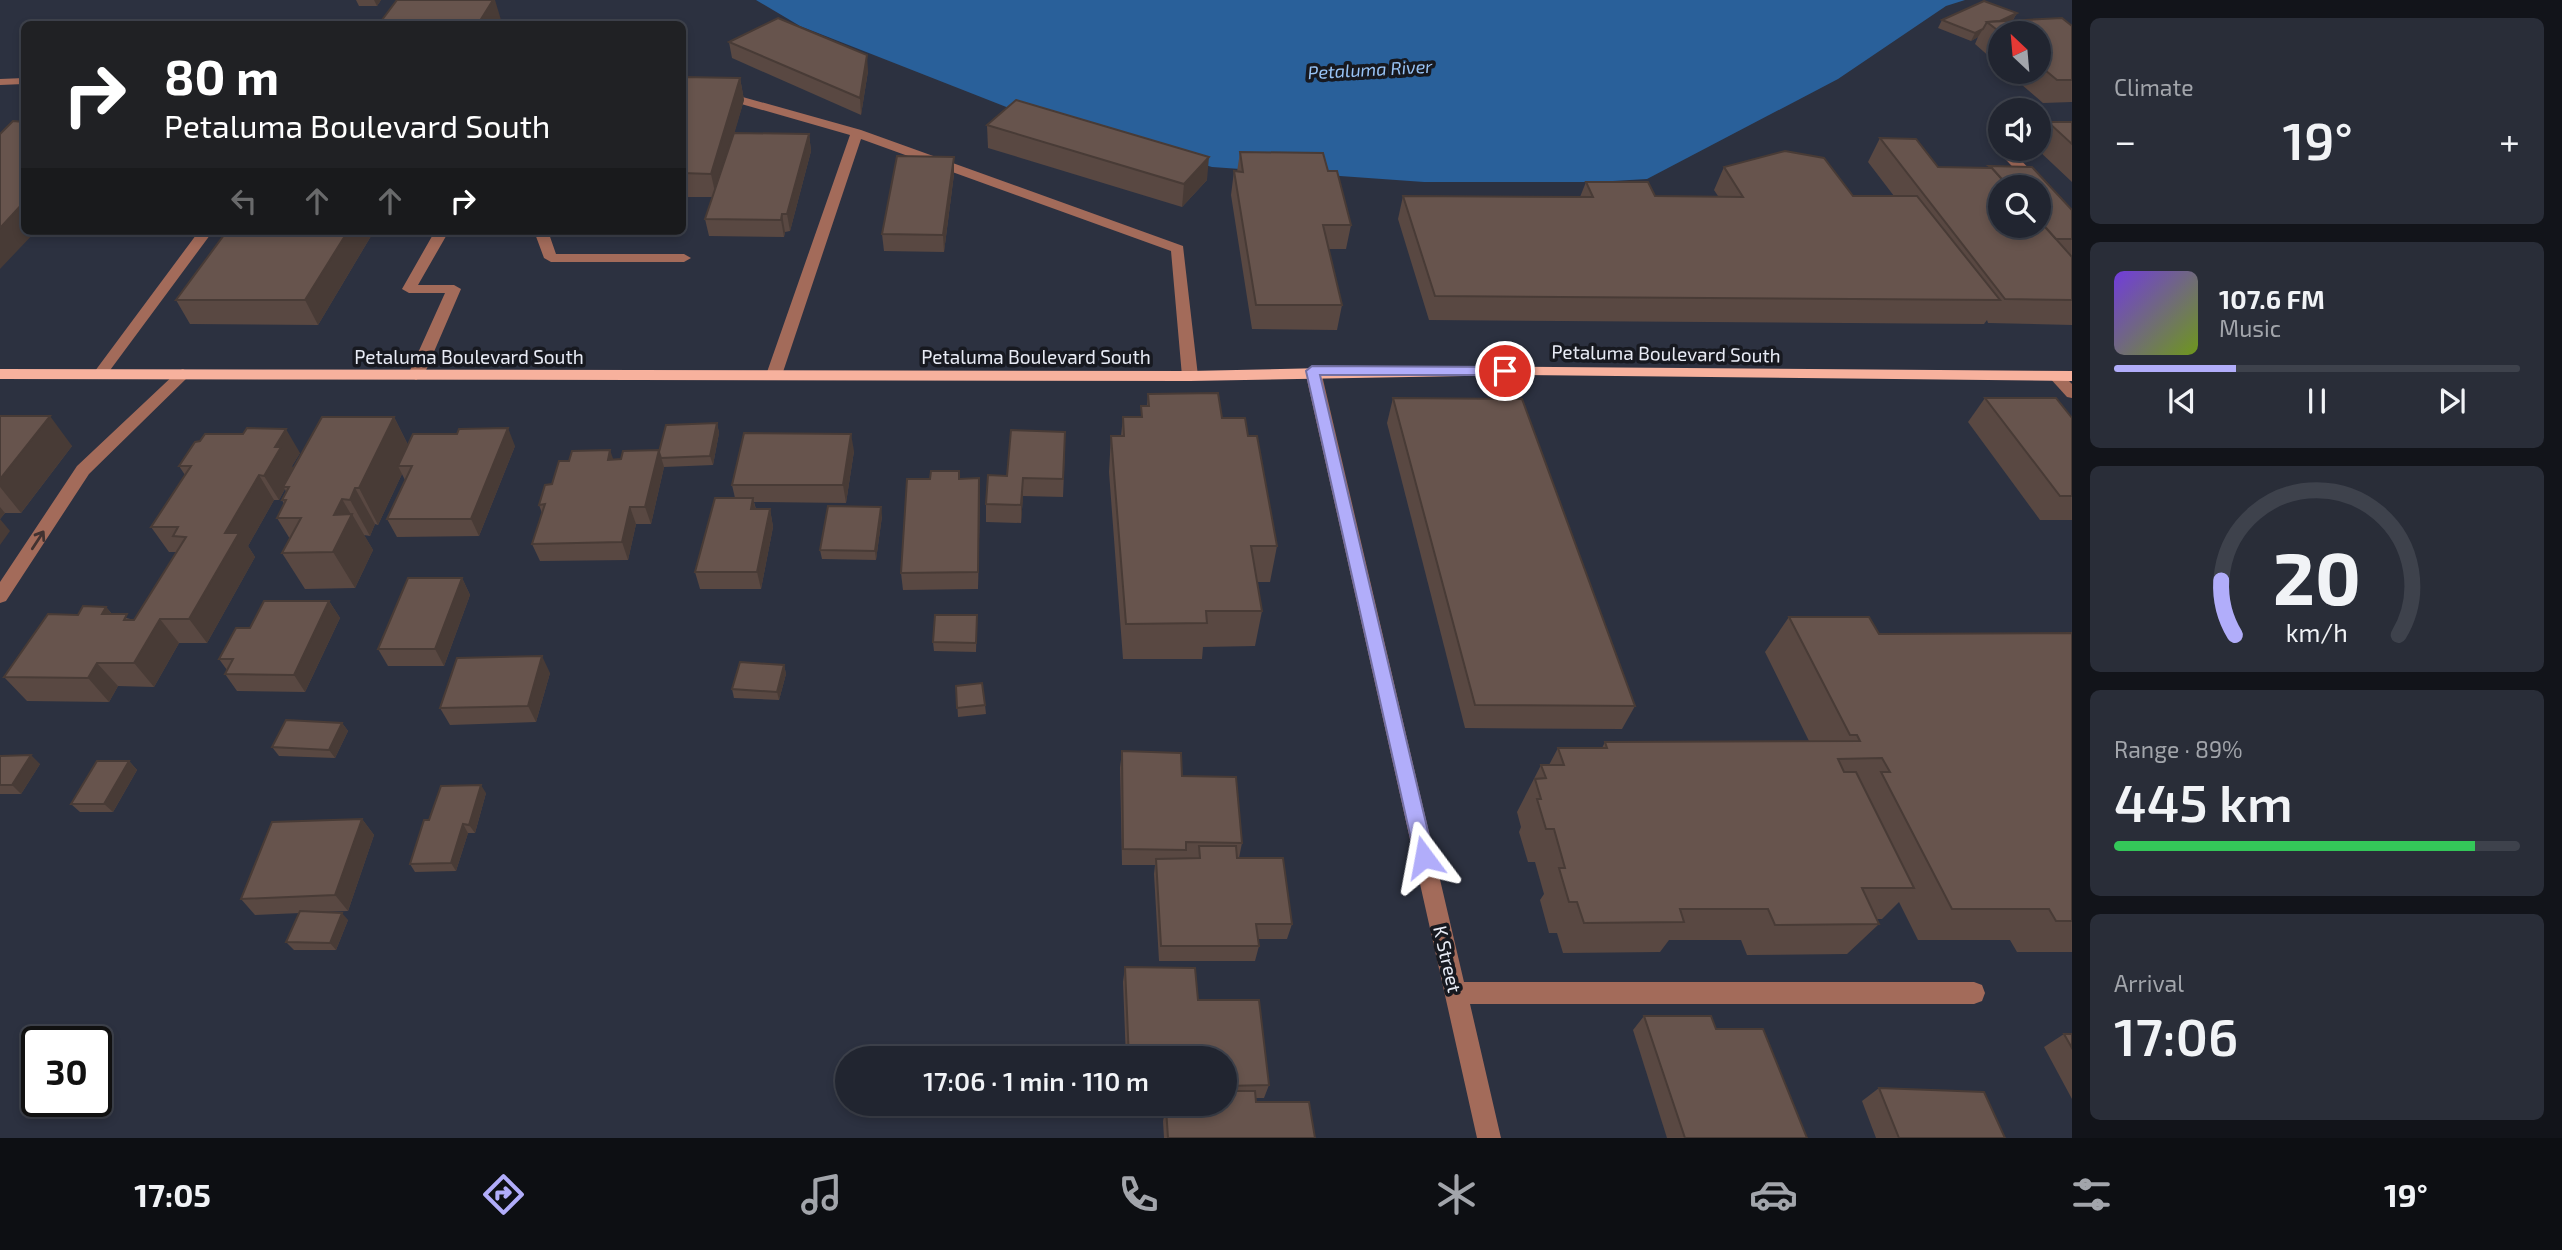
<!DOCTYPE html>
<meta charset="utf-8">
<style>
:root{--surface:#212530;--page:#292d38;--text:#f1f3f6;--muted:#a2a5ab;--line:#3e424c;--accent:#b1adfa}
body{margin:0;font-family:"Exo 2",sans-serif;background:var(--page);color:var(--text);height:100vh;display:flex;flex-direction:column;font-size:26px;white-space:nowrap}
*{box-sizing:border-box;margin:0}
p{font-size:23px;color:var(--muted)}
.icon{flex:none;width:38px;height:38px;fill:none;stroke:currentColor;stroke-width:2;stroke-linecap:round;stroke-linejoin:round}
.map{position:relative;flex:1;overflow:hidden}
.panel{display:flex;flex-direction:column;gap:18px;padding:18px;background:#12141a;width:490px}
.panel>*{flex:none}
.guide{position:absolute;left:21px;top:21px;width:665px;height:214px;border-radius:10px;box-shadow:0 4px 10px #0003,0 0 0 2px var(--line);background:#202124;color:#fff;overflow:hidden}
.needle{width:46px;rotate:334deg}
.tools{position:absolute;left:1988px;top:21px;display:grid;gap:14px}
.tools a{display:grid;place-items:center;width:63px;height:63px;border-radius:50%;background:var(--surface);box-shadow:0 4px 10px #0003,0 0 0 2px var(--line);font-size:35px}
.speed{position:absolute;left:21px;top:1026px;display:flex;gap:14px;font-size:35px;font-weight:700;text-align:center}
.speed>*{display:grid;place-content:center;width:91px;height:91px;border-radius:50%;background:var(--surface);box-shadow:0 4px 10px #0003,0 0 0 2px var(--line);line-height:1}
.speed .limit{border:4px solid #111;border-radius:10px;background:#fff;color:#111}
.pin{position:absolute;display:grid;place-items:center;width:60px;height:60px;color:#fff;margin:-30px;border:4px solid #fff;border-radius:50%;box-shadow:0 2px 7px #0007}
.me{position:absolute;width:77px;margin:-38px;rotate:347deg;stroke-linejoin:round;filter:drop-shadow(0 0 5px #0008)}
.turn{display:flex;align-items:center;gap:24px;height:147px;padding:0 28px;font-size:32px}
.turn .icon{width:91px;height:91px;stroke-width:2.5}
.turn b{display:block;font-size:49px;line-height:60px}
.lanes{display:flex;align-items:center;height:66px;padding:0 28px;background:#0003;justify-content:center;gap:35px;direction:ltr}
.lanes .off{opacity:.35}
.big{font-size:52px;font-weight:600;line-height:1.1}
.panel .widget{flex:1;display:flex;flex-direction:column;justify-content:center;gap:10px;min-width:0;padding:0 24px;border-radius:10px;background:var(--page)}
.panel .dial{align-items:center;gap:0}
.dial svg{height:182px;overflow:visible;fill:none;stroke:var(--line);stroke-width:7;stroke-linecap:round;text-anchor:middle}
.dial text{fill:var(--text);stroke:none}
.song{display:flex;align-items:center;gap:21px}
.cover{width:84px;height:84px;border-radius:10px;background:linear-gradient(135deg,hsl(260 70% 55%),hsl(80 70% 35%))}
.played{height:7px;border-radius:4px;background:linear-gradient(90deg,var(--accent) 30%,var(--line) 30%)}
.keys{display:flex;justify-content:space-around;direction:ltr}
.heat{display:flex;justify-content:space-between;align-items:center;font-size:38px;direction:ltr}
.charge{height:10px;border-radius:5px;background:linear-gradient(90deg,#34c759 89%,var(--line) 0)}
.trip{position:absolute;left:835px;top:1046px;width:402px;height:70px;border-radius:35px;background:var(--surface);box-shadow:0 4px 10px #0003,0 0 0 2px var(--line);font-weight:600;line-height:70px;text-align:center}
.tab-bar{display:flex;height:112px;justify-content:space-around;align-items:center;background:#0d0f13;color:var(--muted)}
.tab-bar .icon{width:49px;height:49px}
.tab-bar .on{color:var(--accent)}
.tab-bar b{font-size:32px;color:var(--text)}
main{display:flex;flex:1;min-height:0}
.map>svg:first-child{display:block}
</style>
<main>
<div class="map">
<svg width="2072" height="1138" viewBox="0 0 2072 1138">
<rect width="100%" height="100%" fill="#2c3140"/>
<path fill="#29609a" d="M756,0H1965L1946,6L1838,79L1647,179L1596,182H1424L1212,167L1014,110L800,26Z"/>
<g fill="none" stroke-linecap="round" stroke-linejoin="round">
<g fill="#a36b5a" fill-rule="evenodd">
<path d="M24,78V84L0,85V79Z"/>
<path d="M682,80L861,130L1183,246L1198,376L1190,381L1182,376L1171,251L861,139L782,375L779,378H769L766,375L850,135L682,87Z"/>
<rect x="2039" y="127" width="33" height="8"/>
<path d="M1999,146L2010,149L2040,180V186H2030L1999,152Z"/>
<path d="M199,231H213L105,377H95L92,374L95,371Z"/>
<path d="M435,231H449L418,285H454L461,289L424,375L416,380L408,375L445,293H409L402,289Z"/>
<path d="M534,231H548L556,254H684L691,258L684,262H551L544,258Z"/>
<path d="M1313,366L1321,371L1464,982H1974L1982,985L1985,993L1982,1001L1974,1004H1470L1501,1138H1477L1305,371Z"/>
<path d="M183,369L191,374L188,377L89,474L6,601L0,603V582L77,466L178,371Z"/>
<path d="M2056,371L2061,373L2072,384V398L2067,397L2048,376Z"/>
</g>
<path fill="#f7b19d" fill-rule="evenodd" d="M1410,366L2072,371V381L1520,375L1190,381L0,379V369L1190,371Z"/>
</g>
<g fill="#594842">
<path d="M356,0H381L377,6H359Z"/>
<path d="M2017,13L2013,20L2072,26V102L2043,103L2007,72H2039V33H2000V66L1975,44L1978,37L1971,41L1938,28L1942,20Z"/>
<path d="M729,42L868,71L861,115L732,58Z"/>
<path d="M682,77L740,78L744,100L734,133L809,134L811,151L790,231L785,232L784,237L709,236L705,219L713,197H682Z"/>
<path d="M2048,122H2072V182L2037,149H2039V137Z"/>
<path d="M987,125L1207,180L1182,207L988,148Z"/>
<path d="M1880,138L1938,167L1988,168L1989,166L2072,210V325L1988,323L1987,320L1984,324L1429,320L1398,219L1403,196L1580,197L1586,182L1655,196H1718L1714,190L1724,167L1853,196H1894L1868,162Z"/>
<path d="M1240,152L1328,171L1351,225L1346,249H1328L1342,305L1337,330L1252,329L1231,195L1234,171L1237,172Z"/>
<path d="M954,174L944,252L884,251L882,234Z"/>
<path d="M227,231H374L318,325L190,324L176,300Z"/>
<path d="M1148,394L1222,418L1248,436L1277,546L1270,582H1257L1262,611L1255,646L1203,647L1202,659H1123L1109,472L1111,436H1121L1123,417H1141V406H1147Z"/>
<path d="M1393,398L1635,706L1622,729L1465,728L1387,423Z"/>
<path d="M1985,398L2072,418V520H2040L1968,422Z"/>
<path d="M0,416L72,446L21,513H5L0,519Z"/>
<path d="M394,417L408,445L515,446L479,536L397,537L387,519L405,480L402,474L378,525L375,524L370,536L364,535L373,550L355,588L305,589L282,553L290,539L277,518L284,504L282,500L286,492L285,489L279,500H274L248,546L255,557L207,643H179L154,687L118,686L109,702L27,701L4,677L78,615L106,607L112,614L134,620L177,552H169L151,527L185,475L179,466L300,453L292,466L293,469Z"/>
<path d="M717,423L719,433L713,465L664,467L651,524H636L628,560L540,561L532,544L542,513L539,505L552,484L614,459H621L659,452Z"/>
<path d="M1065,449L1063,497L1023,496L1021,523L986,522V504L1007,476Z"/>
<path d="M854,451L846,503L754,502L756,509H770L773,527L761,589H700L695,572L735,498L732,485Z"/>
<path d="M960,479L980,496L978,589L903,590L901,573Z"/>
<path d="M882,516L876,560L822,559L820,550Z"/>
<path d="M462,578L470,595L444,666H388L378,649Z"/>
<path d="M329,601L340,618L305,692L237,691L225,674L227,670L219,659L250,628Z"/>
<path d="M977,615L976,652L934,651L933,642Z"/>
<path d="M1789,617L1879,634L2072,633V952H2017L2010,940H1918L1899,902L1882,919H1877L1879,924L1847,954L1747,955L1741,940H1669L1660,952L1563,953L1557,933H1549L1540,900L1544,894L1535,862H1528L1519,832L1521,827L1517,812L1541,765H1549L1558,748H1602L1605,742L1809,741L1765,652Z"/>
<path d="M784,665L786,674L779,700L734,698L732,689Z"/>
<path d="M550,673L536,722L450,725L440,708Z"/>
<path d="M956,686L985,705L986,714L958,717Z"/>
<path d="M342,723L348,731L335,758L279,756L272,747Z"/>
<path d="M1122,751L1182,776L1242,843L1239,858L1292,924L1287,939H1258L1259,946L1255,961H1159L1154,874L1155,865H1122L1120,768Z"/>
<path d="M0,756L40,764L21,794H0Z"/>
<path d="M129,761L137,770L113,812H80L71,804Z"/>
<path d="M486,793L475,833H468L456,871L415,872L410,864L429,820Z"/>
<path d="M362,819L374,835L348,911L318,912L348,920L336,950H294L286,942L300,913L255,915L241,899Z"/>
<path d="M1125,967L1198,1000L1269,1085L1264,1098H1256V1102L1315,1138H1164L1163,1121L1166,1108H1128V1104H1202L1201,1108H1214L1213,1104H1225V1059H1126L1123,982Z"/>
<path d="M1644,1016L1716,1029L1807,1138H1667L1633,1030Z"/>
<path d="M2064,1034H2072V1099L2044,1047Z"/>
<path d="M1879,1088L2005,1138H1876L1862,1101Z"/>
</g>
<g fill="#483b36">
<path d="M374,0H381L377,6Z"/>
<path d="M493,0H495L501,20L498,24H478Z"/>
<path d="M2017,13L2012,21L1991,25Z"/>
<path d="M1983,29L1978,37L1971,41L1975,33Z"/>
<path d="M867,55L868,71L861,115L860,98Z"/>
<path d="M740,78L744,100L716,197L711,174Z"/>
<path d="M809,134L811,151L790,231L787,214Z"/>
<path d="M954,157V174L944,252L943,235Z"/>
<path d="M1209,157L1207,180L1182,207L1184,184Z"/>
<path d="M24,202V231H36L0,269V228Z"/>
<path d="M782,214L785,232L784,237L781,220Z"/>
<path d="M348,231H374L318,325L305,300Z"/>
<path d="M50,416L72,446L21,513L0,487V479Z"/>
<path d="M394,417L412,453L398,466L402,474L378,525L359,488Z"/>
<path d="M717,423L719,433L713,465L710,456Z"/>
<path d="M508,428L515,446L479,536L471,519Z"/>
<path d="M286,429L300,453L292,466L295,472L283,487L285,489L279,500L264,476L275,447Z"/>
<path d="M851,434L854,451L846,503L843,485Z"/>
<path d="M610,450L616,467L608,460Z"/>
<path d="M659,450L664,467L651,524L645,507Z"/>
<path d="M259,475L274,500L248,546L255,557L207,643L189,619L225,533Z"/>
<path d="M979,478L980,496L978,589V572Z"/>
<path d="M1023,478V496L1021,523V505Z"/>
<path d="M355,488L375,524L370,536L350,500Z"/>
<path d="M753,498L757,516L751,509Z"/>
<path d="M342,499L352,516V514L373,550L355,588L333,552L334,515Z"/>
<path d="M0,507L5,513L0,519Z"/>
<path d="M630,507L636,524L628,560L622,542Z"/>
<path d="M881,507L882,516L876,560L875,551Z"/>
<path d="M770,509L773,527L761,589L757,572Z"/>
<path d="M0,519L10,531L0,545Z"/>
<path d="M462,578L470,595L444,666L435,649Z"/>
<path d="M329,601L340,618L305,692L294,675Z"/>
<path d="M106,607L126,631L102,614Z"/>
<path d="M160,619L179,643L154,687L134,663Z"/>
<path d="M542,656L550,673L536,722L528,706Z"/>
<path d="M97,663L118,686L109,702L88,678Z"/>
<path d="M784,665L786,674L779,700L777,692Z"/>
<path d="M342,723L348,731L335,758L329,750Z"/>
<path d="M31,755L40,764L21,794L12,785Z"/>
<path d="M129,761L137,770L113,812L104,804Z"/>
<path d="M481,785L486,793L475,833L469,825Z"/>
<path d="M362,819L374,835L348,911L335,895Z"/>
<path d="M463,824L468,833L456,871L451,863Z"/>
<path d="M342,913L348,920L336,950L330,943Z"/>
</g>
<g fill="#67544d" stroke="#483b36" stroke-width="2">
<path d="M397,0H493L478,24H379Z"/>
<path d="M1984,1L2017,13L2000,21L1987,22L1983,29L1975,33L1942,20Z"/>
<path d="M778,18L867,55L860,98L729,42Z"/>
<path d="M2062,18L2072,26V80H2057L2039,65V33H2001L1987,22Z"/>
<path d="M682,77L740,78L711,174L682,173Z"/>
<path d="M1016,100L1209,157L1184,184L987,125Z"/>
<path d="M13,121L24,122V202L0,228V134Z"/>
<path d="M2048,122H2072V144Z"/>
<path d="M734,133L809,134L787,214H782L781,220L705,219Z"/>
<path d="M1880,138L1916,139L1938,167L1992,168L2009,187H2000V226H2039V220L2072,257V300L2005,299Z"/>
<path d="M1785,151L1824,158L1853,196H1917L2000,300L1435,296L1403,196L1593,197L1586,182H1648L1655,196L1743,197L1724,167Z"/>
<path d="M1240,152L1323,153L1328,171H1337L1351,225H1323L1342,305H1256L1234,171L1243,172Z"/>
<path d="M897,156L954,157L943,235L882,234Z"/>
<path d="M1989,166L2032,167L2072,210V239H2056L2039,220V187H2009L1992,168Z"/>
<path d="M227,231H348L305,300H176Z"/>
<path d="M1218,393L1222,418H1245L1248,436H1257L1277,546H1251L1262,611H1206L1207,623L1126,624L1111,436H1124L1123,417H1142L1141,406H1149L1148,394Z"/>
<path d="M1393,398L1522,399L1635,706L1475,705Z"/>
<path d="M1985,398H2056L2072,418V496H2060Z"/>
<path d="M0,416H50L0,479Z"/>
<path d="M322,417H394L359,488H355L350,500L342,499L334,515L352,514L333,552L282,553L301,518H277L286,500H282L289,487H283Z"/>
<path d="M717,423L710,456L661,458L659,452L666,425Z"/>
<path d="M247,428L286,429L275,447H281L264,476L259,475L225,533H239L189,619H160L134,663H97L88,678L4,677L48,614L78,615L83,606L106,607L102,614H127L124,620H134L186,537L173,536L178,527H151L191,466H179L195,442L200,441L205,434H243Z"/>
<path d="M508,428L471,519H387L412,466H398L413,434H457L459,429Z"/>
<path d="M1011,430L1065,432L1063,479L1023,478L1021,505L986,504L988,475L1007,476Z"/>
<path d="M744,433L851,434L843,485H732Z"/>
<path d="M610,450L608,460L621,459L623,451L659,450L645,507H630L622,542L532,544L545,504L539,505L545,485L552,484L559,461H569L572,451Z"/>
<path d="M931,471H959V479L979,478L978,572L901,573L907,479H930Z"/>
<path d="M715,498H753L751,509H770L757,572H695Z"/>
<path d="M828,506L881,507L875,551L820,550Z"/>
<path d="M408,578H462L435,649H378Z"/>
<path d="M264,601H329L294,675L225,674L233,659H219L236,628H250Z"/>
<path d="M935,615H977L976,643L933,642Z"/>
<path d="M1789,617H1869L1879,634L2072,633V921H2056L2049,909H1952L1881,772H1890L1882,758L1838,759L1844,772H1856L1914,888H1862L1879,924L1775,925L1768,909H1680L1684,922L1584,923L1577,902H1569L1559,868H1565L1554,829H1546L1537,799H1541L1535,779L1546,778L1541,765H1564L1558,748H1607L1605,742L1860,741L1857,735H1850Z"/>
<path d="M542,656L528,706L440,708L457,658Z"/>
<path d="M740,662L784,665L777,692L732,689Z"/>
<path d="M982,683L985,705L957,708L956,686Z"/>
<path d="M286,720L342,723L329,750L272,747Z"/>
<path d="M1122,751L1181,753L1182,776L1236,777L1242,843L1186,842V850L1123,849Z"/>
<path d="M31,755L12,785H0V756Z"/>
<path d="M97,761H129L104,804H71Z"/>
<path d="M481,785L469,825L463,824L451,863L410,864L424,820H429L441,786Z"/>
<path d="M362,819L335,895L241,899L272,822Z"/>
<path d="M1199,846H1236L1237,858H1283L1292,924H1256L1259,946H1161L1156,859L1200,858Z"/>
<path d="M300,911L342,913L330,943L286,942Z"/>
<path d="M1125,967L1195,968L1198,1000H1259L1269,1085L1225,1086V1059H1129Z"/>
<path d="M1644,1016H1711L1716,1029H1763L1807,1138H1685Z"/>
<path d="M2064,1034H2072V1048Z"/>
<path d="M1879,1088L1984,1092L2005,1138H1899Z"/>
<path d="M1225,1091H1255L1256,1102H1309L1315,1138H1168L1166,1108H1219L1218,1104H1225Z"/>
</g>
<defs><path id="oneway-shaft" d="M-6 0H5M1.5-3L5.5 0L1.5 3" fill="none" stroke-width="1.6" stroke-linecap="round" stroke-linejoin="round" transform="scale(1.75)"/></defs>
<use stroke="#413231" href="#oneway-shaft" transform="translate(38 540) rotate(-57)"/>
<path fill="#b1adfa" stroke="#7370a2" stroke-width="2" d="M1312,366L1505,367L1512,371L1505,375H1320L1434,857L1431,863L1424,866L1418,863L1415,857L1306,371Z"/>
<g text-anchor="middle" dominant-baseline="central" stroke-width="7" stroke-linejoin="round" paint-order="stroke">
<g font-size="18" font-style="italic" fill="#99c4f6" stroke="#171920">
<text transform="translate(1370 69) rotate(-3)">Petaluma River</text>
</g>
<g font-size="19" fill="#e8ebf5" stroke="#171920">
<text transform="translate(1666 353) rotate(1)">Petaluma Boulevard South</text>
<text x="469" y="356">Petaluma Boulevard South</text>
<text x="1036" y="356">Petaluma Boulevard South</text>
<text transform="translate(1448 959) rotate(77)">K Street</text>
</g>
</g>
</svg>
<div class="tools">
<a><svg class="needle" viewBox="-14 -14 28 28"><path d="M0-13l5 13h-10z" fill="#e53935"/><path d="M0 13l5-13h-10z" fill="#a2a5ab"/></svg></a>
<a><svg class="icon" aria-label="sound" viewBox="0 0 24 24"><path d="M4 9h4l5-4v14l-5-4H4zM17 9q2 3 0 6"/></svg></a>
<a><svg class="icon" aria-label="search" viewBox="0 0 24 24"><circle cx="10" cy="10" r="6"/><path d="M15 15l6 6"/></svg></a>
</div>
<div class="speed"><div class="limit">30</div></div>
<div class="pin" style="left:1505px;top:371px;background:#d93025"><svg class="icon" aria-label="arrive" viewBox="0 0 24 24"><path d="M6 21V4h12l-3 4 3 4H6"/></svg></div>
<svg class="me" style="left:1424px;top:857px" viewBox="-20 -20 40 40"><path d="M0-17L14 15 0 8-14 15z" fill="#b1adfa" stroke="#fff" stroke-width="4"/></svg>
<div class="trip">17:06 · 1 min · 110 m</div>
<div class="guide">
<div class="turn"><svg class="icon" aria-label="right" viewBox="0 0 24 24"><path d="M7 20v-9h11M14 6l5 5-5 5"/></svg><div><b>80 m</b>Petaluma Boulevard South</div></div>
<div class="lanes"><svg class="icon off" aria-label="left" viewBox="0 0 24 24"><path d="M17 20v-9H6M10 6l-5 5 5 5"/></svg><svg class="icon off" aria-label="ahead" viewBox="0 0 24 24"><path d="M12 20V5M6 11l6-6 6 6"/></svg><svg class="icon off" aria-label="ahead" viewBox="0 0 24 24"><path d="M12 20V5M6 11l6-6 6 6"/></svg><svg class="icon" aria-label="right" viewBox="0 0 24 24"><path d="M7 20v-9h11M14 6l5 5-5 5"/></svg></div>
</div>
</div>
<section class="panel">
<div class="widget"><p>Climate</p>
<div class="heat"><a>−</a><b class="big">19°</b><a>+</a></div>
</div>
<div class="widget">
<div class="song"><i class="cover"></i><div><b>107.6 FM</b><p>Music</p></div></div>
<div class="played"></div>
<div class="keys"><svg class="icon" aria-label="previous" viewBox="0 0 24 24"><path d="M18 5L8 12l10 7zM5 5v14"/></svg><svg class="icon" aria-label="pause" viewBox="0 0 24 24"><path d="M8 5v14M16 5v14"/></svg><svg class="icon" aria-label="next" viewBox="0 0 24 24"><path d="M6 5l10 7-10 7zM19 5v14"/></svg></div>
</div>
<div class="widget dial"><svg viewBox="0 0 100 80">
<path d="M14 69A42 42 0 1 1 86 69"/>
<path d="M14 69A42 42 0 0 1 8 45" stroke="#b1adfa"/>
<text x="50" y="56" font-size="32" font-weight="700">20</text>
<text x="50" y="72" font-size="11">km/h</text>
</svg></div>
<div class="widget"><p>Range · 89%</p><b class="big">445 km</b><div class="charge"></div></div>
<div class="widget"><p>Arrival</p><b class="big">17:06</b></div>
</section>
</main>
<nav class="tab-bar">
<b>17:05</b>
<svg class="icon on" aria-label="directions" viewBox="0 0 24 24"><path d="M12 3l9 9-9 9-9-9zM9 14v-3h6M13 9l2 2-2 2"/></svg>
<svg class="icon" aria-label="music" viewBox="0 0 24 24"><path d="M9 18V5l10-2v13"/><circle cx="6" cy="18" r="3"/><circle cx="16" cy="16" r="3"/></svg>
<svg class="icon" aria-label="phone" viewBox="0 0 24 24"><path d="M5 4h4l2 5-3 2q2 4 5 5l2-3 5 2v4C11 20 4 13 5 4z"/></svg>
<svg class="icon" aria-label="climate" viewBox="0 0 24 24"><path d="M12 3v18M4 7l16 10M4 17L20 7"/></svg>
<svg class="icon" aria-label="car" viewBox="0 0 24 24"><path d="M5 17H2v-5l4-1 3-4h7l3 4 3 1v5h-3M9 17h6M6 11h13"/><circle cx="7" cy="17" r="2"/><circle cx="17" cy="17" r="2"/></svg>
<svg class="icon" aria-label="filters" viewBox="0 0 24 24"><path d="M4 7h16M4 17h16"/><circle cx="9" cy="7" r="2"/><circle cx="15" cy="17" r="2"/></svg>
<b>19°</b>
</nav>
